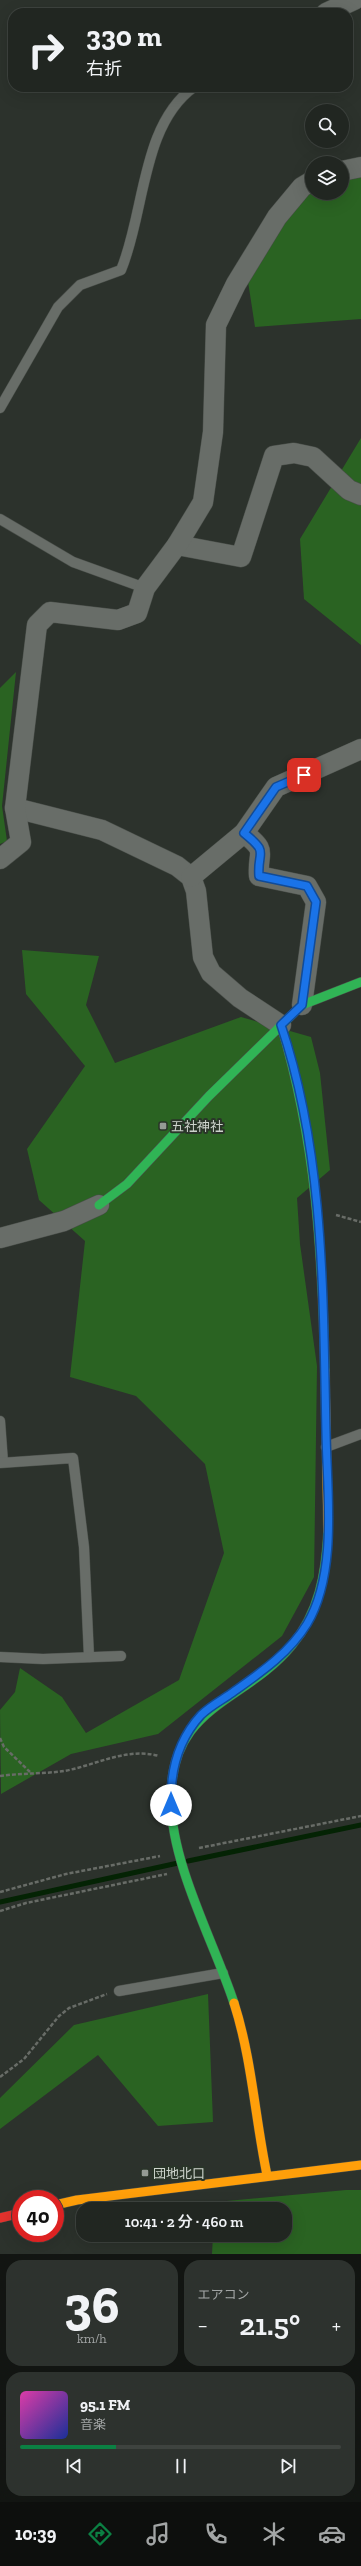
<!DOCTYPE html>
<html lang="ja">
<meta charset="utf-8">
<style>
:root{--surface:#212621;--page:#2d322e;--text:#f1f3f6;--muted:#a2a5a5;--line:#3e433f;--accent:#0b8043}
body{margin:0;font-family:"Zilla Slab","Noto Sans JP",serif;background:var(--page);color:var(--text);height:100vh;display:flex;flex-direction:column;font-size:15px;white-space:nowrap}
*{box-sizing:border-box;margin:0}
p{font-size:13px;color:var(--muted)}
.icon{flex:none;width:22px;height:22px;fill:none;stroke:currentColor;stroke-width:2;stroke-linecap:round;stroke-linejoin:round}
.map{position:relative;height:2254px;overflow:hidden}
.sheet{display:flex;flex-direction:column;gap:6px;padding:6px;background:#121512;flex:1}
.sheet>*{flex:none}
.top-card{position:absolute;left:8px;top:8px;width:345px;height:84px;border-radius:16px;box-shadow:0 4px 16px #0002,0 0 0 1px var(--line);background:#212621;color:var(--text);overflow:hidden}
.buttons{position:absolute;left:305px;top:104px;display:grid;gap:8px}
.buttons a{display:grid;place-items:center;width:44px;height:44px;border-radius:50%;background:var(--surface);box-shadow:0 4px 16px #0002,0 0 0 1px var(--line);font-size:20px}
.speed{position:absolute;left:12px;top:2190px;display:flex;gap:8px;font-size:20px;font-weight:700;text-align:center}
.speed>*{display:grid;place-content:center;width:52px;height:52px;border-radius:50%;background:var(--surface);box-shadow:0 4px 16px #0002,0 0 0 1px var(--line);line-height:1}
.speed .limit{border:6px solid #d22;background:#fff;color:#111}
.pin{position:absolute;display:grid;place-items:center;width:34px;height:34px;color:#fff;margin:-17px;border-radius:8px;box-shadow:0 2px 6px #0006}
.me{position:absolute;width:44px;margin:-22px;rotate:0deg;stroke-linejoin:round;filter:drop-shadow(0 0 3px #0008)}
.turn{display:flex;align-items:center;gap:14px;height:84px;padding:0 12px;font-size:18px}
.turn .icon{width:52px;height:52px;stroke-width:2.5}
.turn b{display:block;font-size:28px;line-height:34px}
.big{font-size:30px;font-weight:600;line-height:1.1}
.sheet .card{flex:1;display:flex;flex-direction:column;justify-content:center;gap:6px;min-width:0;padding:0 14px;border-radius:16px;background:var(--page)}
.sheet .dial{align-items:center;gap:0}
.dial b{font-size:52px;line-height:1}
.song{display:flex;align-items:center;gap:12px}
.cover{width:48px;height:48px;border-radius:6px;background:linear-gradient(135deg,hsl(320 70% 55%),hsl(230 70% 35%))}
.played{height:4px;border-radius:2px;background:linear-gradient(90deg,var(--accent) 30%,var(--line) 30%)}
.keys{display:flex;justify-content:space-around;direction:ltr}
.heat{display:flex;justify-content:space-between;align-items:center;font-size:22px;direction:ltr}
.sheet .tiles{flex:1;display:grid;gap:6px;grid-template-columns:1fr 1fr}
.card:last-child{grid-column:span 2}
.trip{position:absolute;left:76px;top:2202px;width:216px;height:40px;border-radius:16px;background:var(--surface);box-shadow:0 4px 16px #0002,0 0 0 1px var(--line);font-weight:600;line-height:40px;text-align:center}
.menu{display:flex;height:64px;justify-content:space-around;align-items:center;background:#0d0f0d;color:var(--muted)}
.menu .icon{width:28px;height:28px}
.menu .on{color:var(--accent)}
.menu b{font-size:18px;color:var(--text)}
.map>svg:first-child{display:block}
</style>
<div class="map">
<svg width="361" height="2254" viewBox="0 0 361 2254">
<rect width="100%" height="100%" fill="#2c322c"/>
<g fill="#2a6322">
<path d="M361,157V319L255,327L245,262L312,187V193H342V169Z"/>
<path d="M361,438V645L304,599L300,539Z"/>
<path d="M16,672L2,806L7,841L0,844V688Z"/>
<path d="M22,950L99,956L86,1005L115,1063L241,1017L311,1037L320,1073L330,1170L297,1198L300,1244L317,1366L314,1577L282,1636L158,1734L71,1754L1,1794L0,1710L15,1692L20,1668L62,1697L86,1733L179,1680L224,1553L205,1464L136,1396L70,1377L85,1241L39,1200L27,1149L85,1066L26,994Z"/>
<path d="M208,1994L213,2122L158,2126L98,2055L0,2129V2098L74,2025Z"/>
<path d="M346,2190H361V2254H212L213,2235H285V2209H216V2202Z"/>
</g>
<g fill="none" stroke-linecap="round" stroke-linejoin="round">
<g stroke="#042304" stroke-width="5">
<path d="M188,1861L361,1825"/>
<path d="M0,1902L178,1863"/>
</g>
<defs>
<g id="lane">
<path d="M0,408L58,307L80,285L121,270C145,213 141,125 194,87"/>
<path d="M0,519L73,562L145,588"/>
<path d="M0,1421L3,1462"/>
<path d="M326,1447L361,1434"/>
<path d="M0,1463L73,1458L84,1547L89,1657"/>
<path d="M0,1657L43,1659L121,1656"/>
<path d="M119,1991L223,1973"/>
</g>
<g id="street">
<path d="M326,13L354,0"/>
<path d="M342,171L361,167"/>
<path d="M177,545L241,557L274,456L294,453L313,457L349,490L361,495"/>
<path d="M15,808L102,830L177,866L191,877L196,891L203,957L211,973L240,998L281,1025"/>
<path d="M244,833C269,853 257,850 259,876L307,886L316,902L302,1005"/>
<path d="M0,859L21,842L15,808L37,625L50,612L118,620L137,613L145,588L177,545L203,502L213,432L216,325L236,284L277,217L302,187L312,181"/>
<path d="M191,877L244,833L276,787L361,749"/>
<path d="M0,1238L64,1221L99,1205"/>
</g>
<g id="fast">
<path d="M281,1025C316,1143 322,1248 325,1370"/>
<path d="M99,1205L127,1184L209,1096L302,1005L361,982"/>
<path d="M234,2003C214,1942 172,1866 171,1802C169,1704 244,1704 292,1645C319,1613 326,1573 328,1532"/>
</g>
<g id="slow">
<path d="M325,1370L328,1532"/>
<path d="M234,2003C252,2059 255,2118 267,2175"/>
<path d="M55,2205L77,2200L361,2165"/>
</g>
<path id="jam" d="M0,2218L21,2213"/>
</defs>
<use href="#lane" stroke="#494e49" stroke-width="11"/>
<use href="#street" stroke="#494e49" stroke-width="21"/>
<use href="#fast" stroke="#494e49" stroke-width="10"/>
<use href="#slow" stroke="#494e49" stroke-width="10"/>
<use href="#jam" stroke="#494e49" stroke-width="10"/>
<g stroke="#686c67" stroke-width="2.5" stroke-dasharray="4 2" stroke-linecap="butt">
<path d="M336,1215L361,1222"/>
<path d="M0,1738L4,1747L30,1772"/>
<path d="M0,1776C21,1773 43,1774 64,1771C97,1765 126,1747 159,1756"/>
<path d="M199,1848L361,1816"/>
<path d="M0,1892L66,1874L160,1856"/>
<path d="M0,1911L26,1903L167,1874"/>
<path d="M0,2077L24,2059L59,2016L69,2008L107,1994"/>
</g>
<use href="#lane" stroke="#686d68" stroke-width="10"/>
<use href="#street" stroke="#686d68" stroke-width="20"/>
<use href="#fast" stroke="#30b455" stroke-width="9"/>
<use href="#slow" stroke="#ff9f0a" stroke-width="9"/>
<use href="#jam" stroke="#e5322d" stroke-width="9"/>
</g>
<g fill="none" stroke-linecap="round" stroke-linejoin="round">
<defs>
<path id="route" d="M171,1805C170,1772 178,1740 201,1715C209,1707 220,1701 229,1695C257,1675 288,1655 307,1624C338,1572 327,1492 326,1433C323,1297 325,1155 281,1025L302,1005L316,902L307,886L259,876C257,850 270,854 244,833L276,787L304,775"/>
</defs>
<use href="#route" stroke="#114b97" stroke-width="10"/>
<use href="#route" stroke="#1a73e8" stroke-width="7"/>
</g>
<g fill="#959b94" stroke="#2a3529" stroke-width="1.5">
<rect x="159" y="1122" width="8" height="8" rx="2"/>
<rect x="141" y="2169" width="8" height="8" rx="2"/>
</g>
<g text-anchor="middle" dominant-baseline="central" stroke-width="4" stroke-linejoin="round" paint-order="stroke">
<g font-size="13" fill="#cdd4cc" stroke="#2a3529" text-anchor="start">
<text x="171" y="1126">五社神社</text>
<text x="153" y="2173">団地北口</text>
</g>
</g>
</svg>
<div class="buttons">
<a><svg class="icon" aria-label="search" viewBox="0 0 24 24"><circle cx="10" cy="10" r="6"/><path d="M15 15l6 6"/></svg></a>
<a><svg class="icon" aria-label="layers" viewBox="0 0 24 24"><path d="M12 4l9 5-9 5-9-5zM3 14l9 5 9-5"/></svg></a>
</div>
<div class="speed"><div class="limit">40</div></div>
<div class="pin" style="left:304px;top:775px;background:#d93025"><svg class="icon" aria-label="arrive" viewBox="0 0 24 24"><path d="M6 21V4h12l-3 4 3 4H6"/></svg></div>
<svg class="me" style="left:171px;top:1805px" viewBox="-20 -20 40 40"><circle r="19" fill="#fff"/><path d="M0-13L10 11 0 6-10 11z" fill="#1a73e8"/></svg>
<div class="trip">10:41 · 2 分 · 460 m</div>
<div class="top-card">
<div class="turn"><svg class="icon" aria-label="right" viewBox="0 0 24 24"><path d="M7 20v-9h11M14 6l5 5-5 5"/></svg><div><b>330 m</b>右折</div></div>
</div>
</div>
<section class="sheet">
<div class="tiles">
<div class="card dial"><b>36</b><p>km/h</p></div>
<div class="card"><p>エアコン</p>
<div class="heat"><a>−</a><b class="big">21.5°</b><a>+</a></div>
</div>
<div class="card">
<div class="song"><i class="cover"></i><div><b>95.1 FM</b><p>音楽</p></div></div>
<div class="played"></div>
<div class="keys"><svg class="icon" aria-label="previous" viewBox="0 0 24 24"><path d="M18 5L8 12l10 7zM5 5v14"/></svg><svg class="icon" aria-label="pause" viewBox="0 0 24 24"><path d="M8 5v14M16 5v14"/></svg><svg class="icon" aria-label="next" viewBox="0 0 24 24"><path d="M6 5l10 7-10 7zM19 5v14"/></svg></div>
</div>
</div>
</section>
<nav class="menu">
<b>10:39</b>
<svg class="icon on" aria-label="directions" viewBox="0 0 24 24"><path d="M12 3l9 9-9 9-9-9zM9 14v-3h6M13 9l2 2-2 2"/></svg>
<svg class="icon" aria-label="music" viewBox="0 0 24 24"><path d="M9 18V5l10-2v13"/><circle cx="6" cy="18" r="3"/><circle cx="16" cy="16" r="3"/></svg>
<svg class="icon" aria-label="phone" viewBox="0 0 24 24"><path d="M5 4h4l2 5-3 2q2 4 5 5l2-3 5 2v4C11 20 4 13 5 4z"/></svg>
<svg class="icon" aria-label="climate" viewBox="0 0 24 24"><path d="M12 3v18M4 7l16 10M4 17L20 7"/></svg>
<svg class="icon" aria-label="car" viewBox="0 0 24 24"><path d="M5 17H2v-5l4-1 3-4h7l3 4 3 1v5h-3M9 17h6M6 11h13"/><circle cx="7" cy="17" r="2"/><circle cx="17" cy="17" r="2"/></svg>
</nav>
